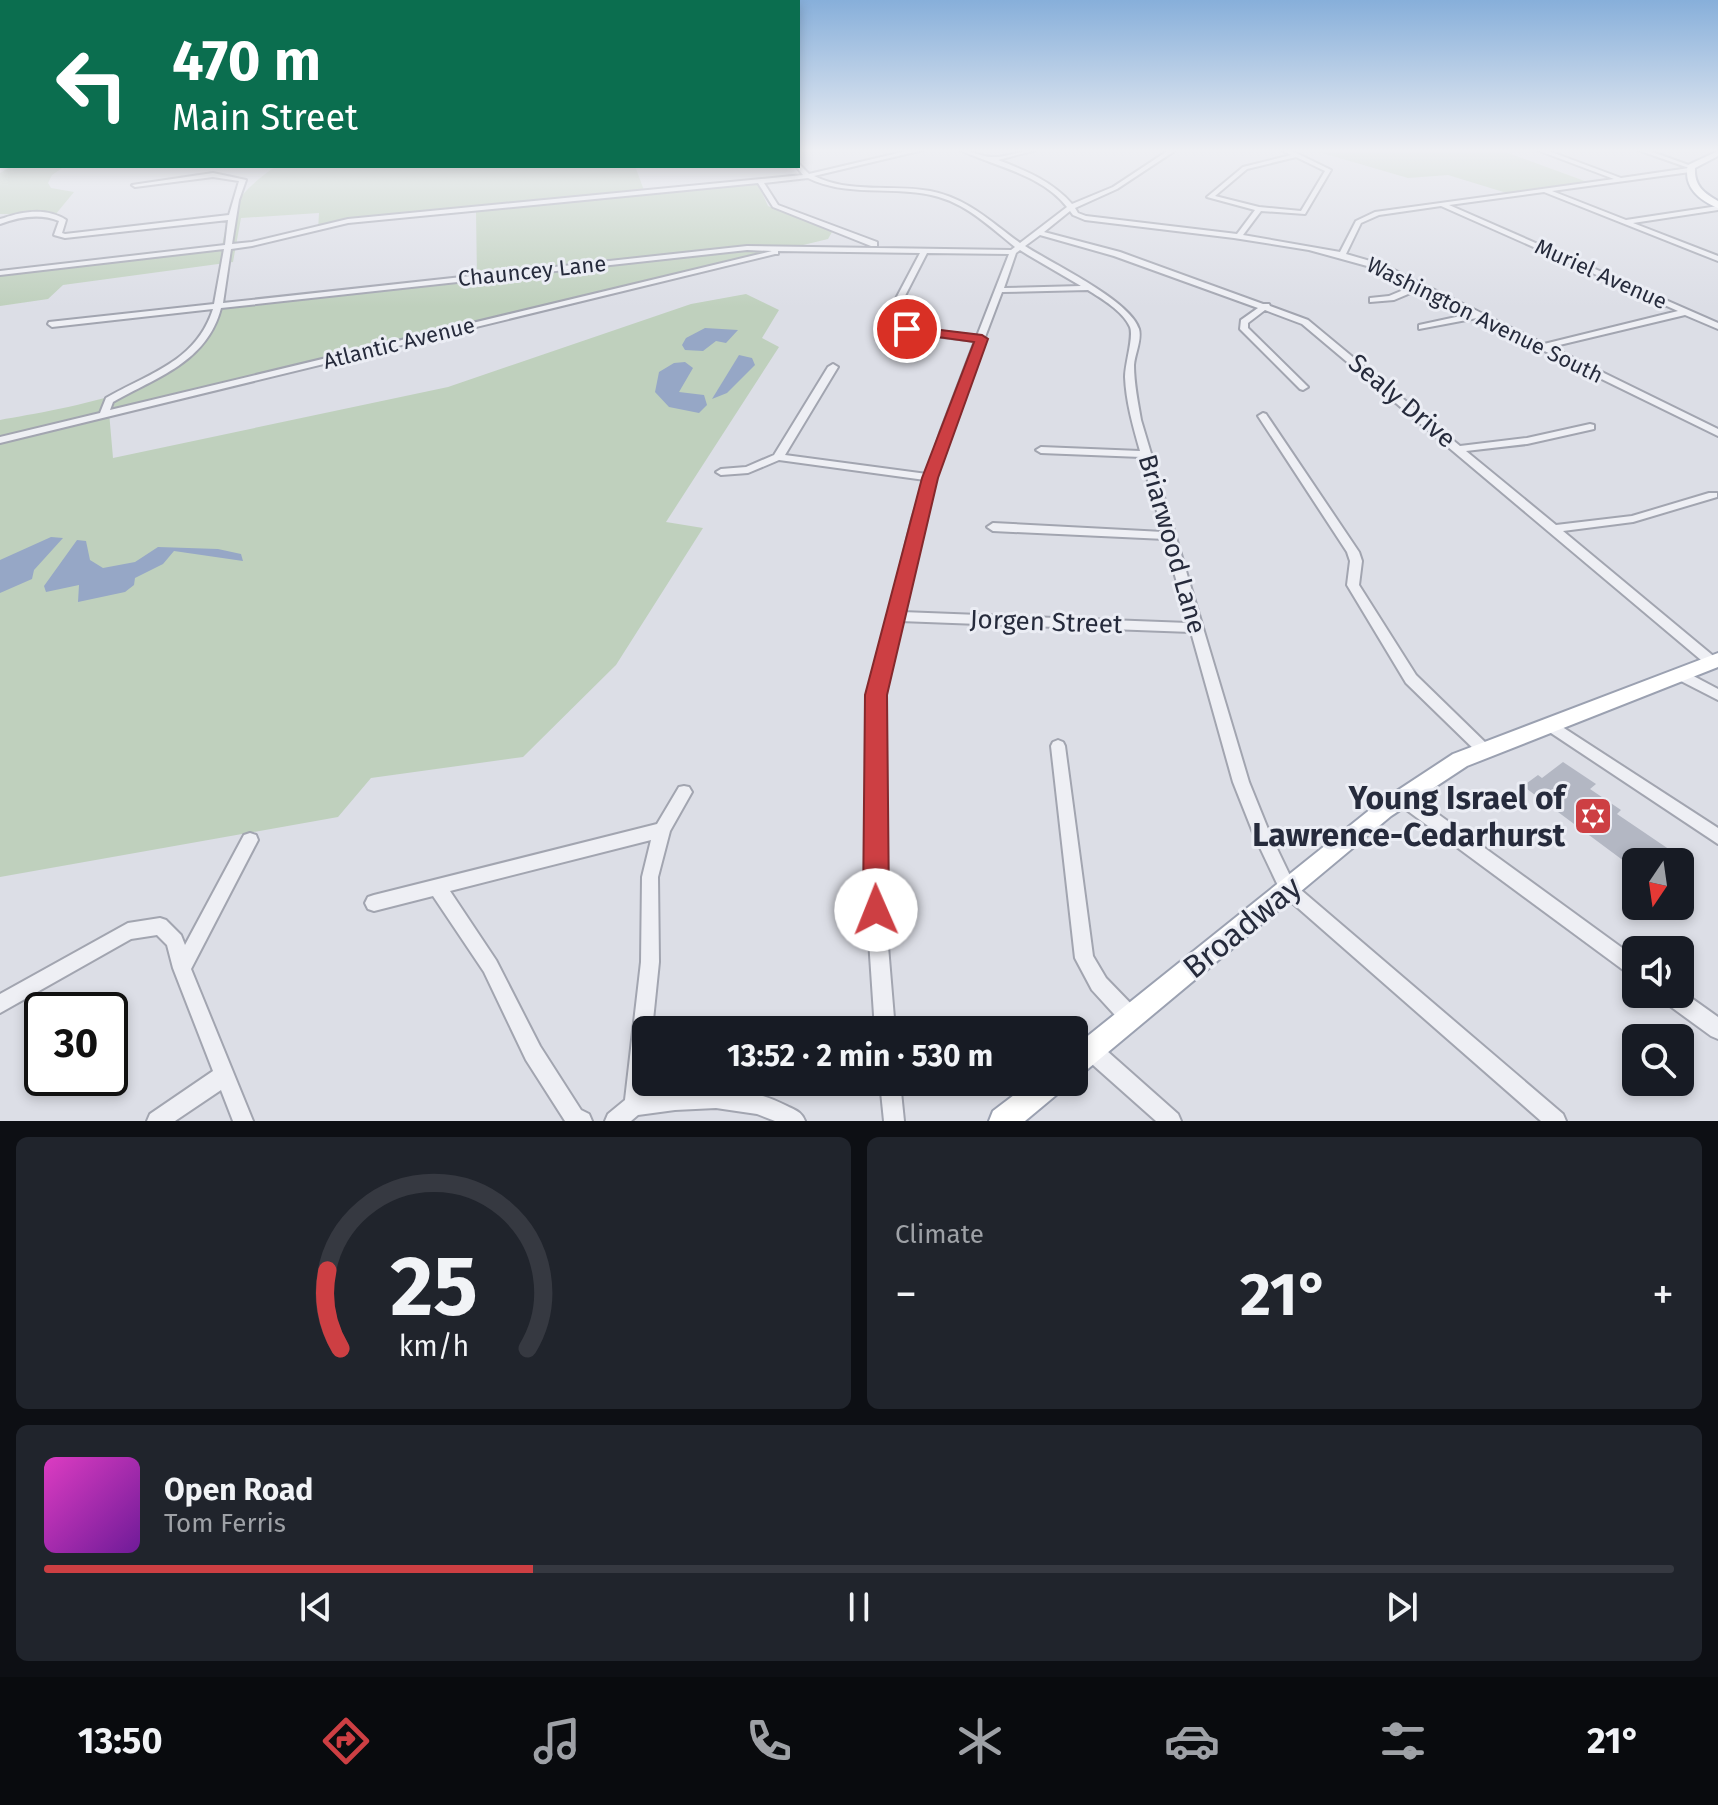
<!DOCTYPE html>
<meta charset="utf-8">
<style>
:root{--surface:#171b24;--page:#20242c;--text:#f1f3f6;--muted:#9ea1a6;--line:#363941;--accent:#cd3f43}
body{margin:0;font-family:"Fira Sans",sans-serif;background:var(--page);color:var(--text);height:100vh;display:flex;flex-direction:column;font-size:30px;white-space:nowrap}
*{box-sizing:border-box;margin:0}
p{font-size:26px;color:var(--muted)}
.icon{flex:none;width:44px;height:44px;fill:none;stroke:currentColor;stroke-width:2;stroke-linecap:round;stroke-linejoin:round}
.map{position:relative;height:1121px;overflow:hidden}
.sheet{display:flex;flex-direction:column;gap:16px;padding:16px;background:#0d0f14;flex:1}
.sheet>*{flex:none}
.banner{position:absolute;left:0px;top:0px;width:800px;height:168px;box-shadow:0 4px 12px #0003;background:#0b6e4f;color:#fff;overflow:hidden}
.needle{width:52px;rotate:193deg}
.controls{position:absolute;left:1622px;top:848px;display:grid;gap:16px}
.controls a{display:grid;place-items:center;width:72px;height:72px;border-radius:12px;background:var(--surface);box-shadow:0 4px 12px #0003;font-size:40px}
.speed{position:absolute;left:24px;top:992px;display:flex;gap:16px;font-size:40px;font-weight:700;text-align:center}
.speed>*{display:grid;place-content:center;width:104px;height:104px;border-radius:50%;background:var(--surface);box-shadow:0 4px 12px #0003;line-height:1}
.speed .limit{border:4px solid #111;border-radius:12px;background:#fff;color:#111}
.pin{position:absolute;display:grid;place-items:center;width:68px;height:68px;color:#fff;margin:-34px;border:4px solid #fff;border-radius:50%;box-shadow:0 2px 8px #0007}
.me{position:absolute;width:88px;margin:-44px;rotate:359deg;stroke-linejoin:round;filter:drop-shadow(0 0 6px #0008)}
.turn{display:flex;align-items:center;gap:28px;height:168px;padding:0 40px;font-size:36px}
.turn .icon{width:104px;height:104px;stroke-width:2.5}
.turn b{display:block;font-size:56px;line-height:68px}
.big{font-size:60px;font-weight:700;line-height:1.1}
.sheet .tile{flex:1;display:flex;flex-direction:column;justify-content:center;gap:12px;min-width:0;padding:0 28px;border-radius:12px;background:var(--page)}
.sheet .dial{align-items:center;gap:0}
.dial svg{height:208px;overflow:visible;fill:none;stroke:var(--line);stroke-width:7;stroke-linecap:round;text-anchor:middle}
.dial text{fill:var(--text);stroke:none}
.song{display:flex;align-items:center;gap:24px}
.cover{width:96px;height:96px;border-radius:12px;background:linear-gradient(135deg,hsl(310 70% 55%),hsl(280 70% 35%))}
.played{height:8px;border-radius:4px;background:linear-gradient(90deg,var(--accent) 30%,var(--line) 30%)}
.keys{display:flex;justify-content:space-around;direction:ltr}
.heat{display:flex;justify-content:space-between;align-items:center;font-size:44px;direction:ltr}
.sheet .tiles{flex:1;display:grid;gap:16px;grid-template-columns:1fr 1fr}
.tile:last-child{grid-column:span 2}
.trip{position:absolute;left:632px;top:1016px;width:456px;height:80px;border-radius:12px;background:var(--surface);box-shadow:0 4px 12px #0003;font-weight:700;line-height:80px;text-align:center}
.dock{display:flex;height:128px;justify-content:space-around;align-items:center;background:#090b0e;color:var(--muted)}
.dock .icon{width:56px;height:56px}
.dock .current{color:var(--accent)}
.dock b{font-size:36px;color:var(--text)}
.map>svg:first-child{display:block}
</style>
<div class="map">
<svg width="1718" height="1121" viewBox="0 0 1718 1121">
<rect width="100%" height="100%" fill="#dcdee6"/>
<g fill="#bfd0bd">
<path d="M1312,150H1500L1590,183L1510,194L1448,175L1408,178Z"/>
<path d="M12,166H65L52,175L48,183L51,188L74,192L55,215L0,214V173Z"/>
<path d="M276,166H635L645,193L757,182L768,206L832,232L828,239L109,412L113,458L448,387L691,304L746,294L779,310L762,338L779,347L666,522L703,528L616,665L523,757L371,778L338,817L0,877V420C63,408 211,389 219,307L477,278L476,211L337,225L318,231L319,213L241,218L233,262L63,285L48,299L0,306V274L222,248C228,205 243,190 276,166Z"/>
</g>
<g fill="#96a7c6">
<path d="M705,328L738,330L726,343L716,341L703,351L685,350L682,345L686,338Z"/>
<path d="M739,355L752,358L755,365L727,393L712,399Z"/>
<path d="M685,362L693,368L679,392L704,395L707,405L699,413L669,407L655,392L659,372L674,363Z"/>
<path d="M51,537L63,538L34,570L32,579L0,593V560Z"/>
<path d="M77,540L86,541L90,560L103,568L135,562L158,547L218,549L241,554L243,561L174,551L163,564L135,578L134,585L125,592L78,602L79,585L46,592L44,586Z"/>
</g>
<path fill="#b3b7c3" d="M1563,762L1596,784L1590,789L1621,810L1617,814L1679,856L1673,862H1636V870L1523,786L1538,775L1542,778Z"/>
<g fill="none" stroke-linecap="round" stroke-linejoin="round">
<defs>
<g id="minor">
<path d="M911,150H923L814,176C850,194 893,184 930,191C967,198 991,222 1020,243L1067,207C1041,174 996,167 960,150C972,150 983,158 994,157C1008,157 1021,150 1036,150L998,160C1025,170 1053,182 1072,204L1113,187L1169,150H1176L1117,189L1075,208L1078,213L1086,216L1237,234L1255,210L1207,197L1243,167L1291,155L1282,150H1290L1331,170L1305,214L1261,211L1243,235L1340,252L1356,221L1375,212L1614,179L1537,150H1546L1621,178L1689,168L1638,150H1647L1694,167L1690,172L1552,191L1626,220L1718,206V210L1633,223L1718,256V261L1544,192L1449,205L1718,323V329L1685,315L1551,347L1718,429V436L1477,318L1419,329V325L1470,314L1420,289L1394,300L1370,302V298L1389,296L1413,286L1378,269L1309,250L1234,238L1085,220L1073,215L1070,211L1044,232L1120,252L1263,304H1269L1270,306L1308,320L1460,446L1527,438L1590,424L1594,425V429L1527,444L1466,451L1556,525L1632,516L1709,493H1717V497L1633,522L1563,531L1717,659L1718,663L1712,667L1707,665L1302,324L1265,310L1248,323V328L1306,385L1308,387L1303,390L1300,389L1240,329L1241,320L1258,308L1114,256L1040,235L1025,246C1051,263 1130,300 1139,329C1142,340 1135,353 1134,365C1134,384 1138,402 1141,420L1249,782L1270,834L1294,884L1563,1114L1566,1121H1541L1282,894L1254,835L1233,782L1191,632L900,621L883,695L885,910L895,1030H875L867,910L869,695L912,519L925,480L779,460L748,473L721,475L716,472L721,469L746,467L774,455L828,367L833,364L838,367L785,455L927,474L940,433L975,341L885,330L881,327L920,253L778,251V254H775L0,443V437L100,413L106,398C149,373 196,362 213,309L52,327L48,324L49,322L214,304L224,249L0,275V271L225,245L228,220L65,238L54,235L59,221C40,213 19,217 0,224V219L4,218C24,211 48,208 66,220L62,233L65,234L229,215L239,181L213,177L135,187L132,185L213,173L246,180L239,200L232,244L252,242L348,219L803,175L796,166H798V163L809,174ZM1296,157L1325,171L1301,211L1259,207L1215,196L1247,169ZM808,178C846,197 890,186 931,195C965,202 989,226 1015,247L1011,250L747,246L223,303L231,249L252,246L348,223L758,183L773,207L871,246H877V242L778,205L764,183ZM1441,206L1678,311L1544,344L1384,265L1346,254L1361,223L1379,215ZM747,250L772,251L110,410L113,402C157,377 207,362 221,308ZM1020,250L1028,255L1081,286L1004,288L1016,253ZM927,253L1009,254L977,336L890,325ZM1088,290C1102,299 1123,311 1130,327C1134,337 1125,363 1125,377C1126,402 1133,426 1140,451L1041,447L1036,450L1041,453L1141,457L1163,532L993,523L987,527L993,531L1165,539L1188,623L902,612L924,519L950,433L984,341L986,339L985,337L1002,292Z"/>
<path d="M1263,413L1266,414L1359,552L1362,561L1359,585L1416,675L1489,746L1491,750L1489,754L1484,756L1479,754L1406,683L1347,585L1350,561L1347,552L1258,416Z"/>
<path d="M1682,670L1718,689V700L1677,679L1675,675L1677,671Z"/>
<path d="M1550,719L1718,828V844L1545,729L1543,725L1545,721Z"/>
<path d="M1058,740L1063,742L1065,746L1093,956L1106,978L1138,1011L1140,1018L1138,1025L1131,1027L1124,1025L1092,990L1075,958L1051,746L1053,742Z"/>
<path d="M684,786L689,787L692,792L670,831L658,877L659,962L652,1030H646L645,1093C693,1087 743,1083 787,1106C795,1110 802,1112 805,1121H775L757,1114L716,1108L675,1110L638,1115L631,1121H605L608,1114L625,1100L641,962L642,877L651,840L450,891L496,960L540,1046L581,1110L589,1114L592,1121H565L526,1060L484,972L433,896L374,911L368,909L365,903L368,897L374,895L657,824L679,787Z"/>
<path d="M1403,791L1409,793L1636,958V978L1630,975L1397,803L1395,798L1397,793Z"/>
<path d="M250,833L256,835L258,840L191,969L253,1121H233L221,1090L175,1121H147L150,1114L213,1071L173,968L167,945L157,935L131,939L0,1013V994L128,923L160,918L166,920L181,935L185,945L244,835Z"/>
<path d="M1680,990L1718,1017V1039L1711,1036L1663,1001L1661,994H1680Z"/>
<path d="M1091,1040L1098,1043L1178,1114L1181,1121H1156L1084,1057L1081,1050L1084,1043Z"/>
<path d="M880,1082H900L904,1121H884Z"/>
</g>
<g id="major">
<path d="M1718,151V156L1695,168C1694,186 1704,193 1718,201V208C1699,200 1683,187 1688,165Z"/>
<path d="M1718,653V667L1467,766L1391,816L1083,1073L1074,1077V1047L1377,804L1453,754Z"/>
<path d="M1031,1082H1065L1061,1091L1025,1121H989L993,1111Z"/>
</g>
</defs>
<use href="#minor" stroke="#a2a5b0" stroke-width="4"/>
<use href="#major" stroke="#9ba1b1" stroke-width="4"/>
<use href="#minor" fill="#eeeff4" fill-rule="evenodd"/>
<use href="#major" fill="#fff" fill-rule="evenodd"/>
</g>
<linearGradient id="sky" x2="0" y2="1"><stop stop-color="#87afda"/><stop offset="0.49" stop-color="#eff0f4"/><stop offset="1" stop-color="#eff0f4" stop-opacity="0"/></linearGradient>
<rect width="1718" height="307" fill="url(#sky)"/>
<path fill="#cd3f43" stroke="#85292c" stroke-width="2" d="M907,326L982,335L988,339L938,478L887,695L889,910L885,918L876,922L867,918L863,910L865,695L922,478L974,342L902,332L900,329Z"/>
<defs>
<symbol id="synagogue-square" viewBox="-11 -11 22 22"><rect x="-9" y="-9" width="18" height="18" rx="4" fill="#cd3f43" stroke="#ebedf4"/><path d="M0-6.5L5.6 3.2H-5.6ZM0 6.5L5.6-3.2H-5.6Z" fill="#fff"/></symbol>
</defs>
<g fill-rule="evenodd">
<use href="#synagogue-square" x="1571" y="794" width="44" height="44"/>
</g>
<g text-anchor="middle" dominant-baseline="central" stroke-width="6" stroke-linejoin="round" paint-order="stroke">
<g font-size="22" fill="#262b3c" stroke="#ebedf4">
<text transform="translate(532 271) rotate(-6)">Chauncey Lane</text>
<text transform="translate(1601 274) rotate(24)">Muriel Avenue</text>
<text transform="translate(1485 320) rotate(26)">Washington Avenue South</text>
<text transform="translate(399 343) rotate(-14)">Atlantic Avenue</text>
</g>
<g font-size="26" fill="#262b3c" stroke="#ebedf4">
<text transform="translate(1402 401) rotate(40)">Sealy Drive</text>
<text transform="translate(1172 544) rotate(74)">Briarwood Lane</text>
<text transform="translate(1046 622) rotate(2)">Jorgen Street</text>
</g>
<g font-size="32" font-weight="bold" fill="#262b3c" stroke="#ebedf4" text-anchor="end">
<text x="1565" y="798">Young Israel of<tspan x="1565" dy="37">Lawrence-Cedarhurst</tspan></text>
</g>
<g font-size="32" fill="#262b3c" stroke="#ebedf4">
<text transform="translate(1242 927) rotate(-39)">Broadway</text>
</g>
</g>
</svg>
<div class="controls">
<a><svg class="needle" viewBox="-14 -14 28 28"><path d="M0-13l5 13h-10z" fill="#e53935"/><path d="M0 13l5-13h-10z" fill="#9ea1a6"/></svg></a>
<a><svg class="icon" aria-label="sound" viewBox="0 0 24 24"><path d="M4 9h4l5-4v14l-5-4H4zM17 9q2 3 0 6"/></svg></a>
<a><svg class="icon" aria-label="search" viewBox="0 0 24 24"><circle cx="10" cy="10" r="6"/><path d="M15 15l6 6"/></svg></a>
</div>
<div class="speed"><div class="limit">30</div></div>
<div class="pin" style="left:907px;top:329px;background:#d93025"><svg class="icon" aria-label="arrive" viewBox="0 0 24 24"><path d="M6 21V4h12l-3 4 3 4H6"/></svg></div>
<svg class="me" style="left:876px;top:910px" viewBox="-20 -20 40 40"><circle r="19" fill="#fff"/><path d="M0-13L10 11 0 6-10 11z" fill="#cd3f43"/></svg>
<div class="trip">13:52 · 2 min · 530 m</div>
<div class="banner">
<div class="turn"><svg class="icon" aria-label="left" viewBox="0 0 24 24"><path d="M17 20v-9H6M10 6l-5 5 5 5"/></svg><div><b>470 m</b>Main Street</div></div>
</div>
</div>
<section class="sheet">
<div class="tiles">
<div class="tile dial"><svg viewBox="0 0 100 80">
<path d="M14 69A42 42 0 1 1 86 69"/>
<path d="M14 69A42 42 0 0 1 9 39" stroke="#cd3f43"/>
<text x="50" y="56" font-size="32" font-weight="700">25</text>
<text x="50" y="72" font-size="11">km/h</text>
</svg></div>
<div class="tile"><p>Climate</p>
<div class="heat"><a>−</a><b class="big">21°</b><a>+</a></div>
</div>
<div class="tile">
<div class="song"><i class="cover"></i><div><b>Open Road</b><p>Tom Ferris</p></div></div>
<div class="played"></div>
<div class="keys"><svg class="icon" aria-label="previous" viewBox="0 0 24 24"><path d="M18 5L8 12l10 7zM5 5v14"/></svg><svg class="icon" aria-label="pause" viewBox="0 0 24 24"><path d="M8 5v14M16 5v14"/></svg><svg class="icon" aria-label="next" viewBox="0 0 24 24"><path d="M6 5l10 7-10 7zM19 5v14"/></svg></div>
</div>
</div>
</section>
<nav class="dock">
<b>13:50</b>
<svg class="icon current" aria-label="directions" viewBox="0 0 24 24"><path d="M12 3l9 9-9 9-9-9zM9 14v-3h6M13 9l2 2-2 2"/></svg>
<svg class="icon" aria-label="music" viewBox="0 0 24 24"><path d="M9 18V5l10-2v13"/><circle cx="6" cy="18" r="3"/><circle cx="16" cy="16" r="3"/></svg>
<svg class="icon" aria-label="phone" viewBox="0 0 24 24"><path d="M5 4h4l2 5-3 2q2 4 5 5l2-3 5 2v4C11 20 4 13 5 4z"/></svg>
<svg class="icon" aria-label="climate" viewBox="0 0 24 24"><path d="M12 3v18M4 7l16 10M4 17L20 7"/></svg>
<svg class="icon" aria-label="car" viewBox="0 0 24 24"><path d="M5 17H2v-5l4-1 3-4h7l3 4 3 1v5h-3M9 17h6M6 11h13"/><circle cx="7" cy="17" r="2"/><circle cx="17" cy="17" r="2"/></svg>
<svg class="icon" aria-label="filters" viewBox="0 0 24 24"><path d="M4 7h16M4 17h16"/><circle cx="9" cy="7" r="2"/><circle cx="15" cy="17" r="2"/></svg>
<b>21°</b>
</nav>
